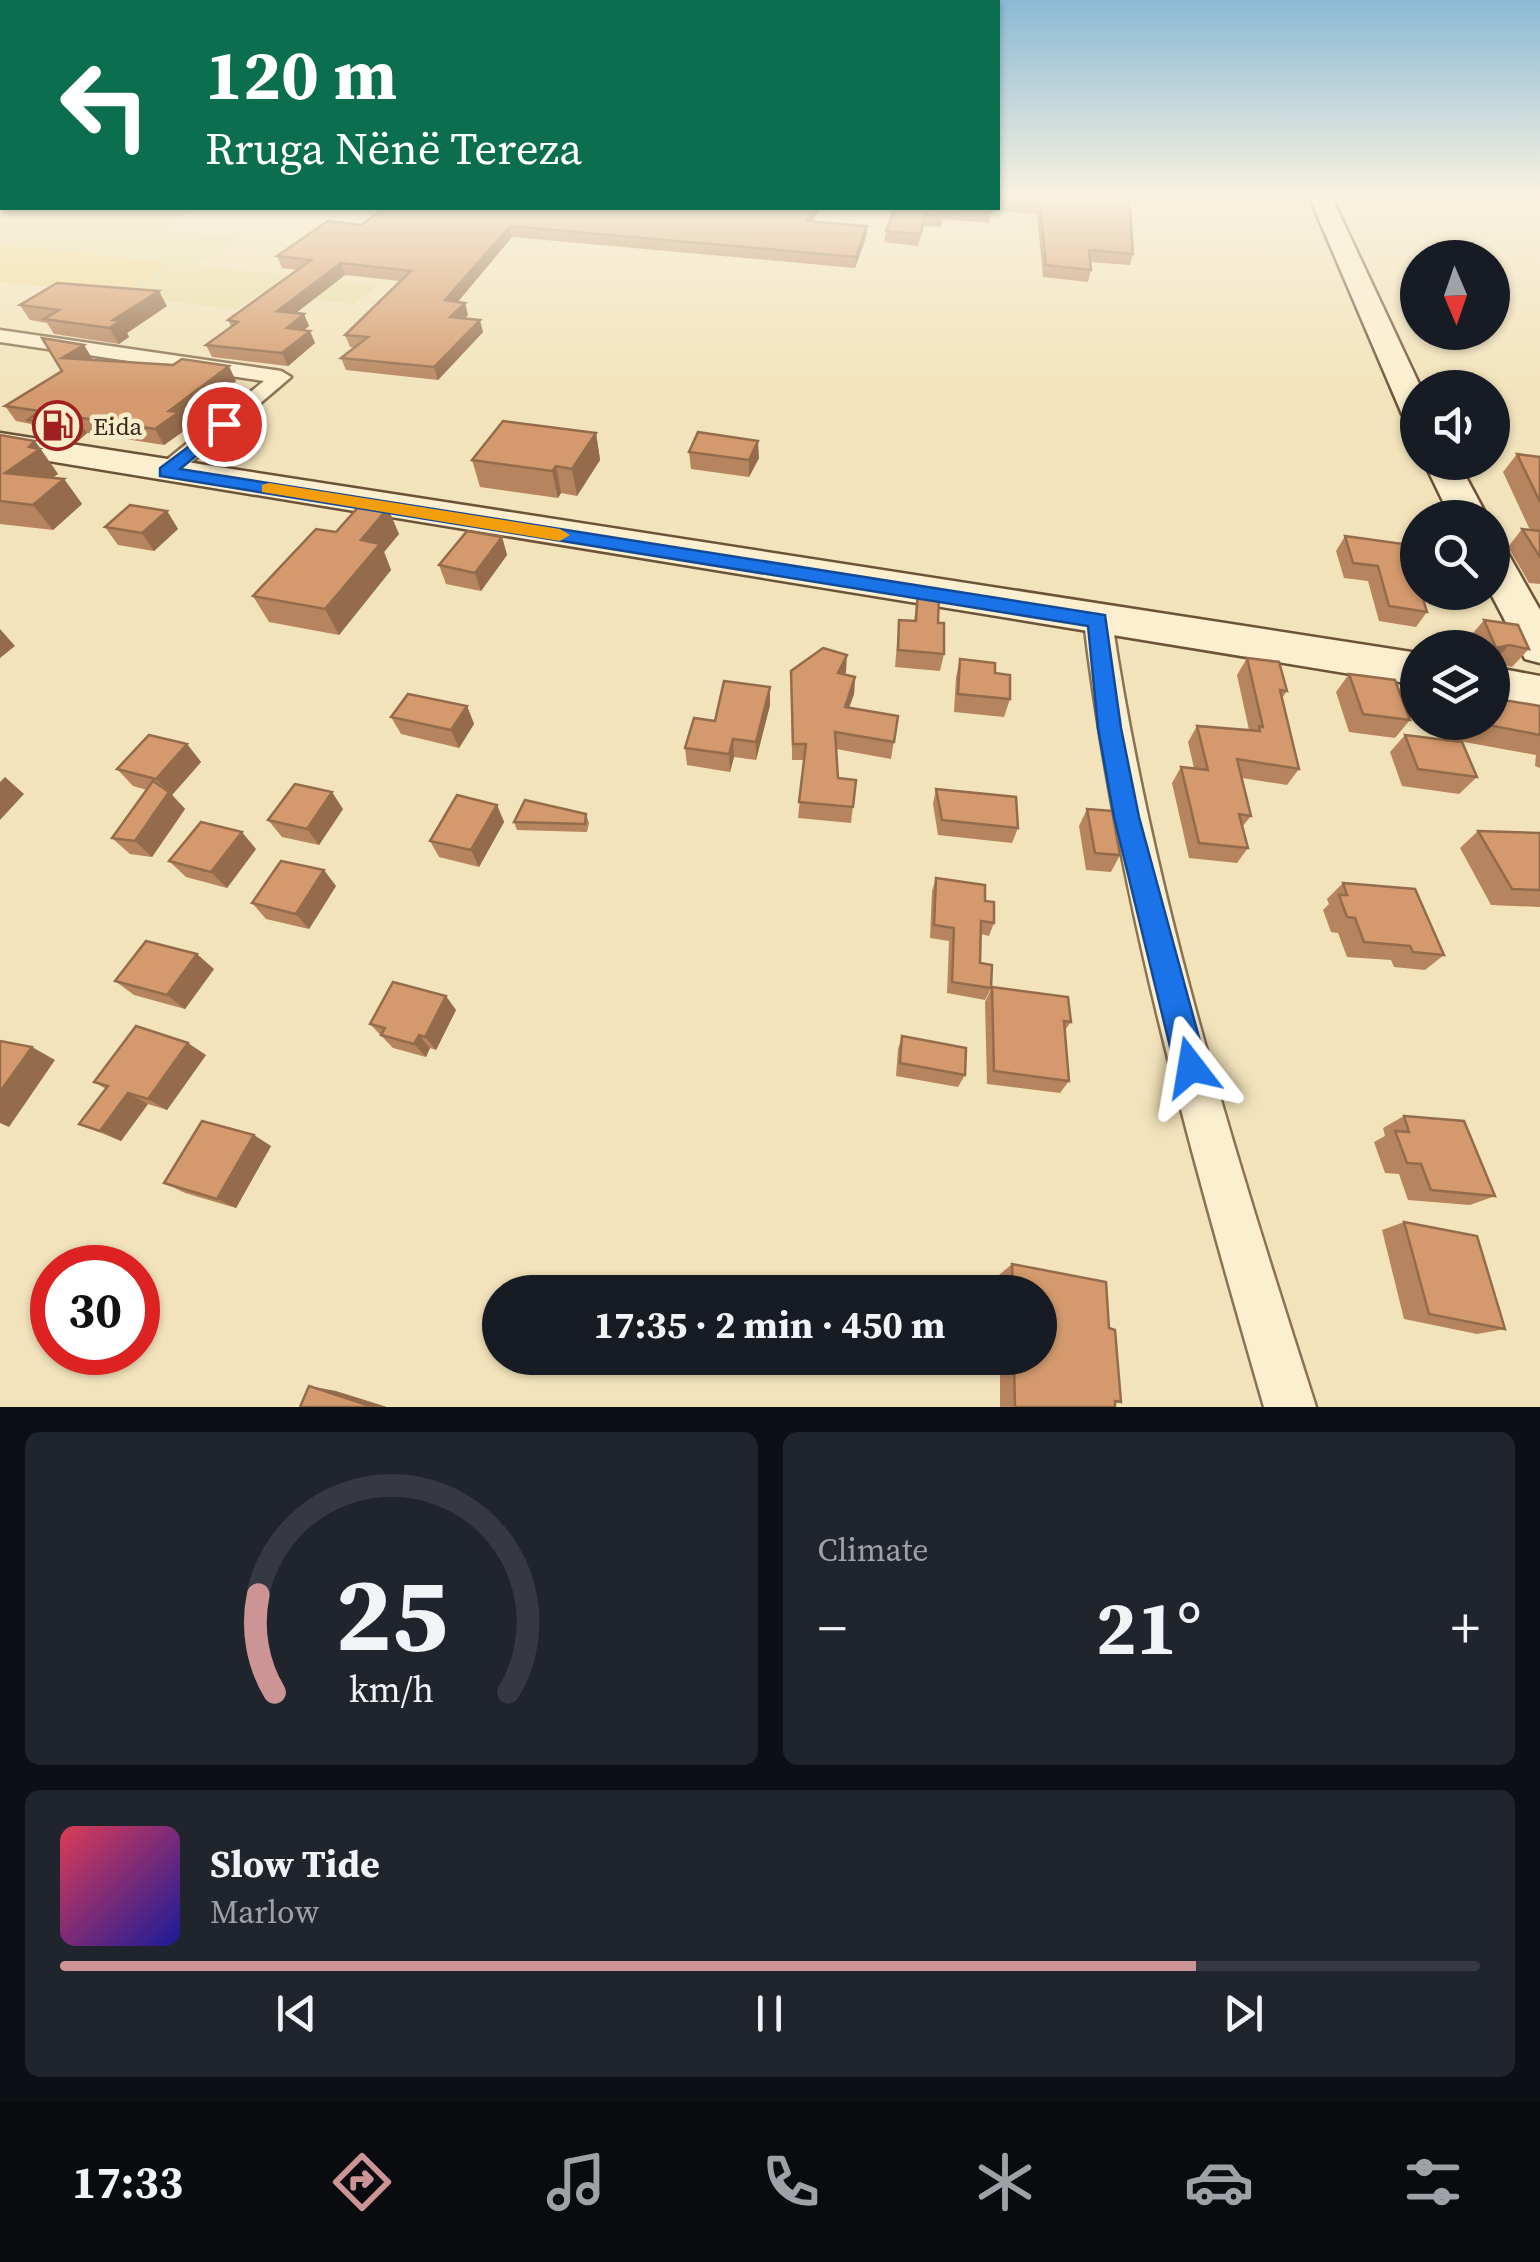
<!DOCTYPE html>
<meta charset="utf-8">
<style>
:root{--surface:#171b24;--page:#20242c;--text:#f1f3f6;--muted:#9ea1a6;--line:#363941;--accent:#cc9495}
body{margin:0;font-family:"Source Serif 4",serif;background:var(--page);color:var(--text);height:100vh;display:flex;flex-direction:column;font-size:38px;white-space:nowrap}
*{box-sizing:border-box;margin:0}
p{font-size:32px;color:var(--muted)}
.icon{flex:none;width:55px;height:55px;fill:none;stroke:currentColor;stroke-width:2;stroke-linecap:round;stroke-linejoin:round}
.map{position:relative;height:1407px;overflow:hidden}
.details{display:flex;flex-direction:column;gap:25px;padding:25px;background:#0d0f14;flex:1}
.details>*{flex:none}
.hud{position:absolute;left:0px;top:0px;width:1000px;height:210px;box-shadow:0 2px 8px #0004;background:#0b6e4f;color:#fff;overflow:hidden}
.needle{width:65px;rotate:178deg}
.fabs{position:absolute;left:1400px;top:240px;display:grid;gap:20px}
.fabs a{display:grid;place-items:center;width:110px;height:110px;border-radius:50%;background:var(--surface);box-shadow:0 2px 8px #0004;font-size:50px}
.speed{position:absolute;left:30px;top:1245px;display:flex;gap:20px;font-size:50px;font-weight:700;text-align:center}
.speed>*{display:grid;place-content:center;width:130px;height:130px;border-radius:50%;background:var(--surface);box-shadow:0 2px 8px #0004;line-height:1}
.speed .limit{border:15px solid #d22;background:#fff;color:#111}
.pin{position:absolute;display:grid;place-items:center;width:85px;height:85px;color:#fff;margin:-42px;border:5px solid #fff;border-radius:50%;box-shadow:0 2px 10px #0007}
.me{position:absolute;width:110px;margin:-55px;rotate:346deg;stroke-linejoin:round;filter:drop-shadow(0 0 8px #0008)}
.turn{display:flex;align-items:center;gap:35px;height:210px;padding:0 40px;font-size:45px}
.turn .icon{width:130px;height:130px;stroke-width:2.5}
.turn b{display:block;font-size:70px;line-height:85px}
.big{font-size:75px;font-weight:700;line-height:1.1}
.details .widget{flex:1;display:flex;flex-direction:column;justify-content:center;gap:15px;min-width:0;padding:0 35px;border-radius:15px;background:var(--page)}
.details .dial{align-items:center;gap:0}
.dial svg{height:260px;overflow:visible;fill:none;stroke:var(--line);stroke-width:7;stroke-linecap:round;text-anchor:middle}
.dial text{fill:var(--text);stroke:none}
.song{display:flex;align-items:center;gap:30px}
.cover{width:120px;height:120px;border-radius:15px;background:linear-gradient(135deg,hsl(350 70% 55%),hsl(240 70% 35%))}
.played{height:10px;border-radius:5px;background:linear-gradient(90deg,var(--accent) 80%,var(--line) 80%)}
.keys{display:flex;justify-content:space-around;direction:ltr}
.heat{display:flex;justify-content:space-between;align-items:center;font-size:55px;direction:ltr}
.details .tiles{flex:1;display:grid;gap:25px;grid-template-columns:1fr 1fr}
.widget:last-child{grid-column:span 2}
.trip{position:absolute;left:482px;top:1275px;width:575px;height:100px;border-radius:50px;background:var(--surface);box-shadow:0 2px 8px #0004;font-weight:700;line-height:100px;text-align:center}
.tabs{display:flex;height:160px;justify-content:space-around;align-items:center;background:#090b0e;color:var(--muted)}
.tabs .icon{width:70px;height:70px}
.tabs .on{color:var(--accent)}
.tabs b{font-size:45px;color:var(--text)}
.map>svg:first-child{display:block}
</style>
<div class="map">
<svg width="1540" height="1407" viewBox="0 0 1540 1407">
<rect width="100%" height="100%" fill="#f2e3bb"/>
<path fill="#e8dfa8" d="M0,196L2,208H198L163,229L239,238L197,265L379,285L353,304L259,294L235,310L120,294L169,263L0,244Z"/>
<path fill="#f1da95" d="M0,244L171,263L120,294L0,282Z"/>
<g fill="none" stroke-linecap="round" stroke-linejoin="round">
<defs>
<g id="street">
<path d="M0,330L281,371L291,377L174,477L166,479L154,472L158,467L264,381L0,342Z"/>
<path d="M1098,611L1108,614L1112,621C1152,891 1233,1148 1316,1407H1264C1189,1147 1116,890 1084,621L1088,614Z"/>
</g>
<g id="secondary">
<path d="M1309,196H1331L1421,388H1418V423L1407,421L1402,414Z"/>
<path d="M0,433L1418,653V685L0,453Z"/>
<path d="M1424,462H1458L1488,518H1451Z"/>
<path d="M1492,547L1506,550L1540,610V663L1525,659L1490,592Z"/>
<path d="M1492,667L1540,676V710L1492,699Z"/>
</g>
</defs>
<use href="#street" stroke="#8b7253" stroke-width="5"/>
<use href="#secondary" stroke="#6c5337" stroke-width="5"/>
<use href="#street" fill="#fcefcf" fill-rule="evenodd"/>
<use href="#secondary" fill="#fcefcf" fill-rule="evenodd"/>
</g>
<g fill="#b6845e">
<path d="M998,196H1129L1133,254L1130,265L1090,262L1091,270L1088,282L1043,277L1037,214L991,211L989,223L943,219L941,227L924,226L918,246L884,242L886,231L895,208H998Z"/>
<path d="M384,208H820L812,221L867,226L866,237L855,268L512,237L458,302L465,303L468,315L465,318L483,332L438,380L346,370L341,358L355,347H350L345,335L400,281L345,275L296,313L304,314L309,326L304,330L315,343L288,366L212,357L206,345L231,326L228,320L298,270L282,268L277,256L361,225Z"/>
<path d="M20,305L167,306L127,333L129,337L119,344L54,334L47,323L30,320Z"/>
<path d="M84,345L93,360L236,381L184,422L188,428L164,445L87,433L78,441L39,435L31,424L16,421L5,406L62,371Z"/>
<path d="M596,433L600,460L577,496L561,493L558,498L480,487L472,460Z"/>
<path d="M0,435L35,441L58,474L52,478L64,479L82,504L53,530L0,524Z"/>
<path d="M689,452L759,458L749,477L691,469Z"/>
<path d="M1517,454L1540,457V584L1529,583L1508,547L1522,529L1530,530L1503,472Z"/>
<path d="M167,511L178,529L154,551L118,545L105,527Z"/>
<path d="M336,532L399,534L384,552L391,570L339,635L269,622L253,596Z"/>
<path d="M1345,536L1418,546V592L1427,612L1416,627L1379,621L1368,581L1344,578L1336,551Z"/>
<path d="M502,537L507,555L481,591L446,584L439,565Z"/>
<path d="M918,590L938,623L944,654L940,671L895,667L899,620L914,621Z"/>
<path d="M1484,620L1529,649L1512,667L1492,663V648H1473L1469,638Z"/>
<path d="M1247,658L1287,691L1282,698L1299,769L1287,785L1242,778L1251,816L1242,827L1248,848L1237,863L1189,858L1172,783L1181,767L1194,768L1188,742L1197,726L1249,730L1237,675Z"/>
<path d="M960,659L995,673L1010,699L1004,717L954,712L956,677Z"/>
<path d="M791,671L846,672L844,675L855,677L854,694L849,708L898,716L891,759L836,749L838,778L856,780L851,823L798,818L804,760H792Z"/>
<path d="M1349,674L1410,720L1395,738L1349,732L1336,692Z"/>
<path d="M770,705L756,760L734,757L730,772L687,765L685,748L715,721Z"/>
<path d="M467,706L474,724L459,748L401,734L391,717Z"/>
<path d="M1540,706V768L1535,766L1536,755L1437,737L1433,722H1492Z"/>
<path d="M1405,735L1477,777L1459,794L1402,786L1390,752Z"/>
<path d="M187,744L201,762L172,795L185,809L152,857L130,854L112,838L147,790L133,786L117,769Z"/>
<path d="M936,789L1018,828L1012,843L938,835L933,804Z"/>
<path d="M497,805L504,822L479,867L439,857L430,841Z"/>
<path d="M343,809L319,845L282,837L268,820Z"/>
<path d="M1087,809L1120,855L1111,872L1086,870L1079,826Z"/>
<path d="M586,814L589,823L587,832L517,830L514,822Z"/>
<path d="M1478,831L1540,833V907L1491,905L1460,848Z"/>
<path d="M256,849L227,888L186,877L169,861Z"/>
<path d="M936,878L985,901L994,923L989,936L981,934L980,963L991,988L985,1000L947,993L949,941L930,938L932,891Z"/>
<path d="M1343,883L1444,955L1425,970L1394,967L1391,960L1347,957L1338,933L1331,932L1323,910L1329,904L1327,899Z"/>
<path d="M336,886L309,929L266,919L252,903Z"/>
<path d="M214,969L185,1009L134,995L115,981Z"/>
<path d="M992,987L1071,1022L1065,1030L1069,1081L1060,1093L987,1084L985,1002Z"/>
<path d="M456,1010L436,1050L430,1048L426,1057L393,1048L370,1024Z"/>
<path d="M902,1036L965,1075L958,1087L896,1076L898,1049Z"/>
<path d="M206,1055L167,1110L148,1104L121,1141L79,1124L106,1089L94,1082Z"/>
<path d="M1404,1116L1495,1196L1470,1205L1408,1200L1399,1174L1385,1173L1374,1142L1385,1136L1383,1128Z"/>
<path d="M271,1146L236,1208L185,1193L164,1183Z"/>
<path d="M1404,1222L1505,1329L1477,1334L1404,1319L1382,1230Z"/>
<path d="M1012,1264L1109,1328L1121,1402L1115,1403V1407H1000V1358H1040V1292H999V1275Z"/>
</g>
<g fill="#946c4c">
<path d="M814,208H820L807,232V221Z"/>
<path d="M510,226L512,237L449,312L445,300Z"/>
<path d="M867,226L866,237L855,268L856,257Z"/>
<path d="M341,263L345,275L283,323L277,311Z"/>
<path d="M159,291L167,306L127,333L129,337L119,344L109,328L113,320Z"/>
<path d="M465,303L468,315L453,329L450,317Z"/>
<path d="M304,314L309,326L292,340L287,328Z"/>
<path d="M480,320L483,332L438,380L434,367Z"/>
<path d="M310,331L315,343L288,366L282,353Z"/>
<path d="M84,345L93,360L62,358Z"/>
<path d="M229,366L236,381L184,422L188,428L164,445L155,429L169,411Z"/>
<path d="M76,417L87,433L78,441L67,426Z"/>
<path d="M596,433L600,460L577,496L572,469Z"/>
<path d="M35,441L58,474L25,498L5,473Z"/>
<path d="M758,441L759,458L749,477V460Z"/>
<path d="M556,466L561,493L558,498L552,471Z"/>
<path d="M64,479L82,504L53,530L33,505Z"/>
<path d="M388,508L399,534L384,552L391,570L339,635L325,609L361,540Z"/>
<path d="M167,511L178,529L154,551L142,533Z"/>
<path d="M502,537L507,555L481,591L475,573Z"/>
<path d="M0,629L15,646L0,658Z"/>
<path d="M1509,645L1493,663L1492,652L1496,648Z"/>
<path d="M847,655L846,672L836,690L838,673Z"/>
<path d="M855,677L854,694L843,724L845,707Z"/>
<path d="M770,687V705L756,760V742Z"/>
<path d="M467,706L474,724L459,748L451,730Z"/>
<path d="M733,739L734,757L730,772L729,754Z"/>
<path d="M187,744L201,762L172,795L185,809L152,857L135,841L169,793L156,779Z"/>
<path d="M5,777L24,794L0,820V782Z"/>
<path d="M332,792L343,809L319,845L307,829Z"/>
<path d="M497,805L504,822L479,867L471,850Z"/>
<path d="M242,832L256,849L227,888L211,872Z"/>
<path d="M324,870L336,886L309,929L296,914Z"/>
<path d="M197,954L214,969L185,1009L167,995Z"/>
<path d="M446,996L456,1010L436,1050L425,1037Z"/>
<path d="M419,1035L430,1048L426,1057L414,1044Z"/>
<path d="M188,1043L206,1055L167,1110L148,1099Z"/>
<path d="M32,1047L55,1060L9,1127L0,1123V1092Z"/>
<path d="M128,1093L148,1104L121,1141L100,1131Z"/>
<path d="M254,1135L271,1146L236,1208L217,1199Z"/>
<path d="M309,1386L336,1391L387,1407H373Z"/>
</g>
<g fill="#d49a6d" stroke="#946c4c" stroke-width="2.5">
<path d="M998,196H1129L1133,254L1089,250L1091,270L1046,265L1040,204L998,201Z"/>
<path d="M384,208H814L807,221L867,226L856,257L510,226L445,300L465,303L450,317L480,320L434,367L341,358L368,337L345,335L411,271L341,263L277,311L304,314L287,328L310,331L282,353L206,345L238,322L228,320L311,260L277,256L328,221L361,225Z"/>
<path d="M895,208H992L991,212L945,208L942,216L925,214L920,234L886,231Z"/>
<path d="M57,283L159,291L113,320L120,321L109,328L44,319L59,310L20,305Z"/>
<path d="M42,338L84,345L62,358L173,365L182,359L229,366L169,411L179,412L155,429L76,417L67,426L28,420L40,411L5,406L62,371Z"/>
<path d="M503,421L596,433L572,469L556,466L552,471L472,460Z"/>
<path d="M698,432L758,441L749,460L689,452Z"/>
<path d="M0,435L35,441L29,447L40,449L5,473L64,479L33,505L0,501Z"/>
<path d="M1517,454L1540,457V502Z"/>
<path d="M361,504L388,508L361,540L380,544L325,609L253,596L316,529L336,532Z"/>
<path d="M130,505L167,511L142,533L105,527Z"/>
<path d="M1522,529L1540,531V557Z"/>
<path d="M467,531L502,537L475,573L439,565Z"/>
<path d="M1345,536L1418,546V572H1414L1418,583V592H1421L1427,612L1389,606L1378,566L1353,563Z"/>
<path d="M918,590L939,593L938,623H944V654L898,650L899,620L916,621Z"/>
<path d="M1484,620L1518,625L1529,649L1509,645L1496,648Z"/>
<path d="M823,648L847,655L838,673L855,677L845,707L898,716L894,742L835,732L838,778L856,780L853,807L799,802L806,744H793L791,671Z"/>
<path d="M1247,658L1279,662L1287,691L1280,690L1299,769L1237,759L1251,816L1239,814L1248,848L1199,843L1181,767L1208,770L1197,726L1260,731L1259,726L1263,727Z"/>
<path d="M960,659L995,663V673L1010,675V699L958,694Z"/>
<path d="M1349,674L1395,680L1410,720L1363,714Z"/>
<path d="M724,681L770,687L756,742L733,739L729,754L685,748L694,718L715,721Z"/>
<path d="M408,694L467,706L451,730L391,717Z"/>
<path d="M1492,698L1540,706V735L1473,722H1492Z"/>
<path d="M149,735L187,744L156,779L117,769Z"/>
<path d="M1405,735L1462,742L1477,777L1418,769Z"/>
<path d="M153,781L169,792L135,841L112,838Z"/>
<path d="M295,784L332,792L307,829L268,820Z"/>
<path d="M936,789L1016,797L1018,828L942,820Z"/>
<path d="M457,795L497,805L471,850L430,841Z"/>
<path d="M525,800L586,814L585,824L514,822Z"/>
<path d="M1087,809L1112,811L1120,855L1095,853Z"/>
<path d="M201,822L242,832L211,872L169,861Z"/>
<path d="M1478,831L1540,833V890L1512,889Z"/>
<path d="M281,861L324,870L296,914L252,903Z"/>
<path d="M936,878L985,885V901L994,902V923L981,921L980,963L992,965L991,988L952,982L954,928L934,925Z"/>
<path d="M1343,883L1415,889L1444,955L1413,952L1410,946L1364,942L1355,918L1347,917L1339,895H1347Z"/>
<path d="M146,941L197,954L167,995L115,981Z"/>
<path d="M393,982L446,996L425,1037L419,1035L414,1044L381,1035L385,1028L370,1024Z"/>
<path d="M992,987L1068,997L1071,1022L1064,1021L1069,1081L994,1071Z"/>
<path d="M136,1026L188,1043L148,1099L128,1093L100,1131L79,1124L108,1086L94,1082Z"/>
<path d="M902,1036L966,1048L965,1075L900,1063Z"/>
<path d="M0,1041L32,1047L0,1092Z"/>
<path d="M1404,1116L1464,1121L1495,1196L1431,1190L1421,1164L1407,1163L1395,1131L1409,1132Z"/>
<path d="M202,1121L254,1135L217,1199L164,1183Z"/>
<path d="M1404,1222L1477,1236L1505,1329L1429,1314Z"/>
<path d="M1012,1264L1106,1282L1109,1328L1115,1330L1121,1402L1115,1401V1407H1015L1014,1358H1040V1292H1013Z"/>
<path d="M309,1386L373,1407H300Z"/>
</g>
<linearGradient id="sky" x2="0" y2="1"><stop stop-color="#8bbad5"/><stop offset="0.5" stop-color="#f9f2e0"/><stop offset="1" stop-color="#f9f2e0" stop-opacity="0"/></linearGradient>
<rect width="1540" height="393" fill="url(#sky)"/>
<path fill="#1a73e8" stroke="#114b97" stroke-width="2.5" d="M224,420L230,421V428L180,469L1105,615L1121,728L1139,817L1207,1067L1202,1078L1191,1083L1180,1078L1175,1067L1114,817L1098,728L1088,626L160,476V468Z"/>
<path fill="#f59e0b" d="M269,483L560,529L570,535L560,541L262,492V485Z"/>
<defs>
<symbol id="fuel-ring" viewBox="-11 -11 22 22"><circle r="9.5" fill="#f9eccb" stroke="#9f201e" stroke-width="1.5"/><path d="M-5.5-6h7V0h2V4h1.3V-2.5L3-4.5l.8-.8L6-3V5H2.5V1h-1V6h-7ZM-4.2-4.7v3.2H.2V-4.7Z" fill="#9f201e"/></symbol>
</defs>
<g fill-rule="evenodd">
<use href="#fuel-ring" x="30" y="398" width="55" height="55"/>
</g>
<g text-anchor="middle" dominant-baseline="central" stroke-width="9" stroke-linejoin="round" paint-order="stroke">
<g font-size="25" fill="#38291a" stroke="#f9eccb" text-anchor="start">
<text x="93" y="426">Eida</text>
</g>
</g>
</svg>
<div class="fabs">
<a><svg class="needle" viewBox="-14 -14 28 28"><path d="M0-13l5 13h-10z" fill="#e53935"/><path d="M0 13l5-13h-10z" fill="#9ea1a6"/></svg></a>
<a><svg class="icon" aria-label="sound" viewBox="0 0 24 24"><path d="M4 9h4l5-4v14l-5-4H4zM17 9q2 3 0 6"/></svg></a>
<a><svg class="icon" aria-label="search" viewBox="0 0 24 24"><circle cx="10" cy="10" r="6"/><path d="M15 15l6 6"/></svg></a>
<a><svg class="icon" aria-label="layers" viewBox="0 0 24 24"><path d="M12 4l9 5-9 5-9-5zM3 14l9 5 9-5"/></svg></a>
</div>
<div class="speed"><div class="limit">30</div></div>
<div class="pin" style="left:224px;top:424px;background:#d93025"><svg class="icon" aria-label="arrive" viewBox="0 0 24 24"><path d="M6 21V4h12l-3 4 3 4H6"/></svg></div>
<svg class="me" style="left:1191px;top:1067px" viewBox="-20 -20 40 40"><path d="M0-17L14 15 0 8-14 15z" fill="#1a73e8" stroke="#fff" stroke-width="4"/></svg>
<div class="trip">17:35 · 2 min · 450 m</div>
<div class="hud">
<div class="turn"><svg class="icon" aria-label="left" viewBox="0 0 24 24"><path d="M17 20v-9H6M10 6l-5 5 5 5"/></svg><div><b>120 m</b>Rruga Nënë Tereza</div></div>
</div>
</div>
<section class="details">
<div class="tiles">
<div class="widget dial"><svg viewBox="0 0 100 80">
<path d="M14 69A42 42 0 1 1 86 69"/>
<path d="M14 69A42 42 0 0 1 9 39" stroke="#cc9495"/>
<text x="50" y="56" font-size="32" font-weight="700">25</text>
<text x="50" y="72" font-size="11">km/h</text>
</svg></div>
<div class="widget"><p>Climate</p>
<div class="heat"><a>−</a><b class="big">21°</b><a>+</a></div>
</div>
<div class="widget">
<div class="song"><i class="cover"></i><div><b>Slow Tide</b><p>Marlow</p></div></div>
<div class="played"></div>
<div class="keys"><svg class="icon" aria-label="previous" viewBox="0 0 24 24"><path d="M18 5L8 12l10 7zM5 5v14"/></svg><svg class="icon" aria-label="pause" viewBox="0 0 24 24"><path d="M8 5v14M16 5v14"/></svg><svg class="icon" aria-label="next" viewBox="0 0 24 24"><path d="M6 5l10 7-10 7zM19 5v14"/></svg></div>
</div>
</div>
</section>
<nav class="tabs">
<b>17:33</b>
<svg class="icon on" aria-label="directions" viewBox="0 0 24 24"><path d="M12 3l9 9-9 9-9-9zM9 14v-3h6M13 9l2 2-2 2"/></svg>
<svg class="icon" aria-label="music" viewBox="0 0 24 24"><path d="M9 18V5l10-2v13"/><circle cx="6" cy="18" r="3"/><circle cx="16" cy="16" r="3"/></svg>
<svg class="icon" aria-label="phone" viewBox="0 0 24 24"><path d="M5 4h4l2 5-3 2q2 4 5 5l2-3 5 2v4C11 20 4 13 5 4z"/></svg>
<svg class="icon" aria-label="climate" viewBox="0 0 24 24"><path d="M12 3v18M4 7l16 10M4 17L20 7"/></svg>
<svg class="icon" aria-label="car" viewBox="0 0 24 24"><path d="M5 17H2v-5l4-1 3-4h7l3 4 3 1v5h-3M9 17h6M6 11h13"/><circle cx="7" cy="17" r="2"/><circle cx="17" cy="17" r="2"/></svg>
<svg class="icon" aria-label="filters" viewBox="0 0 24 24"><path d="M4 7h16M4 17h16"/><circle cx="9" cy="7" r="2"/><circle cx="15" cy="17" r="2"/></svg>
</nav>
